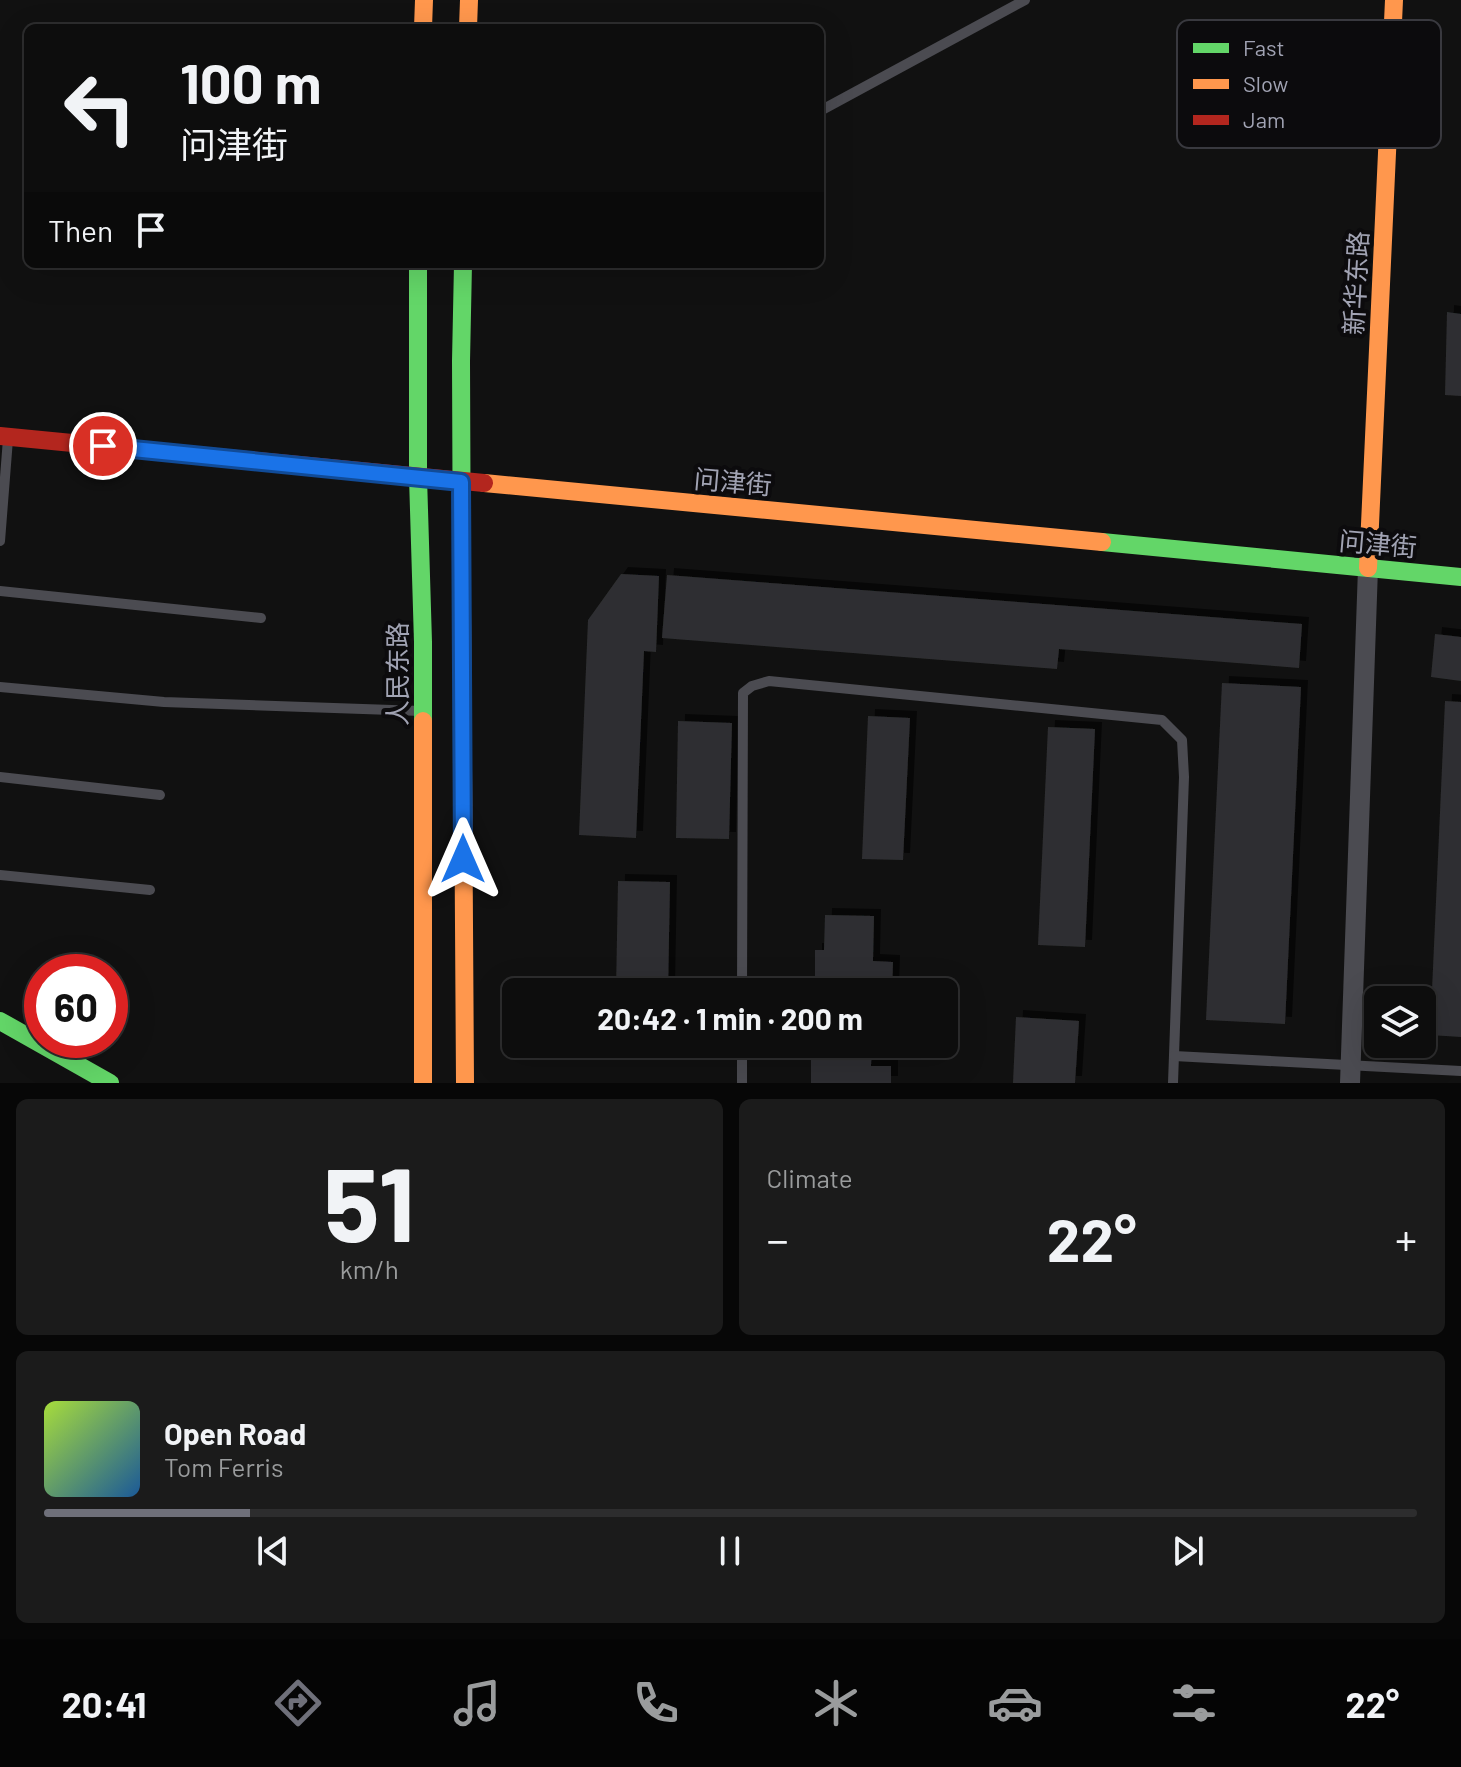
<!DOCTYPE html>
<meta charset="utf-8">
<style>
:root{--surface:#0d0d0d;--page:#1b1b1b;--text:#f1f3f6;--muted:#9a9c9d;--line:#2d2d2e;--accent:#6f707a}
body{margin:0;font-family:Barlow,"Noto Sans SC",sans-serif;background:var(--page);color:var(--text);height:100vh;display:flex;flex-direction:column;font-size:30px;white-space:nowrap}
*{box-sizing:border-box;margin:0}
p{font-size:26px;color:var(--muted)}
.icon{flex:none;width:44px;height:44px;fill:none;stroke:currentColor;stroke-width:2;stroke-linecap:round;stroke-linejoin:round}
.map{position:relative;height:1083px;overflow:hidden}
.side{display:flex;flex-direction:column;gap:16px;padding:16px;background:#070707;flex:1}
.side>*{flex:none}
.hud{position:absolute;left:24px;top:24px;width:800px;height:244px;border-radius:12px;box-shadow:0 8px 32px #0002,0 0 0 2px var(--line);background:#0d0d0d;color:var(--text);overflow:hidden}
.fabs{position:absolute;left:1364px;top:986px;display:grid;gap:16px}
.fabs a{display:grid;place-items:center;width:72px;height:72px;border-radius:12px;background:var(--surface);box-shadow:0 8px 32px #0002,0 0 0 2px var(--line);font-size:40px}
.speed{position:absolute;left:24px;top:954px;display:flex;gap:16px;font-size:40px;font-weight:700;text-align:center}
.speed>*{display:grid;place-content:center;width:104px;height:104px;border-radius:50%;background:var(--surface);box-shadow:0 8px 32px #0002,0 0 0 2px var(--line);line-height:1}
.speed .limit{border:12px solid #d22;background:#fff;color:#111}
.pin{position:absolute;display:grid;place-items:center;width:68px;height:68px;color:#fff;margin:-34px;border:4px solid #fff;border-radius:50%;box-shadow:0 2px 8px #0007}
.me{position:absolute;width:88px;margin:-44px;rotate:0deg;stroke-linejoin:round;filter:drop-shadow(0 0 6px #0008)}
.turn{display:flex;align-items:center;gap:28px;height:168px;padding:0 24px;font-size:36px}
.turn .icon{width:104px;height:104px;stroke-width:2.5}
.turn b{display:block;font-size:56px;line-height:68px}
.then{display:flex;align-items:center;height:76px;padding:0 24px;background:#0003;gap:16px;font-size:30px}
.big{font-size:60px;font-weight:700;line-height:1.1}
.side .card{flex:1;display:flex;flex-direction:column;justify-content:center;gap:12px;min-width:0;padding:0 28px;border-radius:12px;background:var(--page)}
.side .dial{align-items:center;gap:0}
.dial b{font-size:104px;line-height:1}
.song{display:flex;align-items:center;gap:24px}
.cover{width:96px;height:96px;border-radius:12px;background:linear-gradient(135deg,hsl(80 70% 55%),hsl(210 70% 35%))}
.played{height:8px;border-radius:4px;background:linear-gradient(90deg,var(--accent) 15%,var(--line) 15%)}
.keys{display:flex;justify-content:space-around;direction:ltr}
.heat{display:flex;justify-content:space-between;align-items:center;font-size:44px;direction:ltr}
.side .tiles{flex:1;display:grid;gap:16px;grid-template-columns:1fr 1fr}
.card:last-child{grid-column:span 2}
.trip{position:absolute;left:502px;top:978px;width:456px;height:80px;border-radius:12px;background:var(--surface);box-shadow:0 8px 32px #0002,0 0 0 2px var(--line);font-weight:700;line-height:80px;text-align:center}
.dock{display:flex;height:128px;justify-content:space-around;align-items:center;background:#050505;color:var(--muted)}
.dock .icon{width:56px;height:56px}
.dock .selected{color:var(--accent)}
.dock b{font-size:36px;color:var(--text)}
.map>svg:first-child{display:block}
</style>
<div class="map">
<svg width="1461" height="1083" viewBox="0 0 1461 1083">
<defs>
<filter id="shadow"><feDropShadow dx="7" dy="-7" stdDeviation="0" flood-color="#0009"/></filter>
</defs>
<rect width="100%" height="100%" fill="#111"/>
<g fill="#2e2f31" filter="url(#shadow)">
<path d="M1447,312L1461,314V396L1445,395Z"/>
<path d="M621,574L659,576L656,652L644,651L636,838L579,835L588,620Z"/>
<path d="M667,575L1302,624L1299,668L1059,649L1057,669L662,638Z"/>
<path d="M1435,634L1461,637V681L1431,677Z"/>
<path d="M1222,683L1301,687L1285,1024L1206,1020Z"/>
<path d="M1445,701L1461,702V1037L1430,1035Z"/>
<path d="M868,716L910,718L903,860L862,859Z"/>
<path d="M678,721L732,723L729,839L676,838Z"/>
<path d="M1048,727L1095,729L1085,947L1038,945Z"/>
<path d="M618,881L670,882L668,992H616Z"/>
<path d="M825,915L874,916L873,961L893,962L892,992H823V989H815V950H824Z"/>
<path d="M1016,1017L1079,1021L1075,1083H1013Z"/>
<path d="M823,1044H872L871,1066H891V1083H811V1059H822Z"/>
</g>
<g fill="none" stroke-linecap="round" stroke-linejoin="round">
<g stroke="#4b4b51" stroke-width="10">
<path d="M820,111L1025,0"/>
<path d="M0,541L8,439"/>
<path d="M0,591L261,618"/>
<path d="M0,687L164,702L421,711"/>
<path d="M0,777L160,795"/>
<path d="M0,875L150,890"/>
<path d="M742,992L743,693L752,686L769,681L1162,720L1182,740L1184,777L1173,1083"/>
<path d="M1174,1056L1461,1071"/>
<path d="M742,1083V1044"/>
</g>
<path stroke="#4b4b51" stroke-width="20" d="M1350,1083L1368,568"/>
<g stroke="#63d668" stroke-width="18">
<path d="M418,264V477L423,642V721"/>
<path d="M1102,542L1461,577"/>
<path d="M462,610L461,361L463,264"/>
<path d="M0,1021L110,1083"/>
</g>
<g stroke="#ff974d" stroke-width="18">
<path d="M423,28L424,0"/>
<path d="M468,28L469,0"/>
<path d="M484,483L1102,542"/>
<path d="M1368,568L1394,0"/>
<path d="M462,610L465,1083"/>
<path d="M423,721V1083"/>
</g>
<path stroke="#b3261e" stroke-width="18" d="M0,436L484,483"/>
</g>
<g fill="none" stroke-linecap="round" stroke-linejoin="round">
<defs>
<path id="route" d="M103,446L461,482L463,859"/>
</defs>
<use href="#route" stroke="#114b97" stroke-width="20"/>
<use href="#route" stroke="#1a73e8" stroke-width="14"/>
</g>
<g text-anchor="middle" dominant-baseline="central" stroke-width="8" stroke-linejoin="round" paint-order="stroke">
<g font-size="26" fill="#a1a3b3" stroke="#0c0b0d">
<text transform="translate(1355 283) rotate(-87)">新华东路</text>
<text transform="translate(733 481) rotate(5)">问津街</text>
<text transform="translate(1378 543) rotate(5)">问津街</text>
<text transform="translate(396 674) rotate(-90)">人民东路</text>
</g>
</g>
<rect x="1177" y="20" width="264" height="128" rx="12" fill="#0c0b0d" stroke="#39393f" stroke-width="2"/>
<rect x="1193" y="43" width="36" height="10" fill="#63d668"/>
<rect x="1193" y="79" width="36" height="10" fill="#ff974d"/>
<rect x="1193" y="115" width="36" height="10" fill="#b3261e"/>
<g font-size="22" fill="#a1a3b3">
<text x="1243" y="56">Fast</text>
<text x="1243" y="92">Slow</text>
<text x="1243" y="128">Jam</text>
</g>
</svg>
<div class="fabs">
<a><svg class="icon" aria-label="layers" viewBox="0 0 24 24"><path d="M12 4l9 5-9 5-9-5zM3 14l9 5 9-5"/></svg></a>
</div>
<div class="speed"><div class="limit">60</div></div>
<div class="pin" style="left:103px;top:446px;background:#d93025"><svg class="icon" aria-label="arrive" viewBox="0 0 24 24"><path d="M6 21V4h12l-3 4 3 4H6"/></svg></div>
<svg class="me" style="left:463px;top:859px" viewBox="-20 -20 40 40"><path d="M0-17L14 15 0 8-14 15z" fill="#1a73e8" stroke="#fff" stroke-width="4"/></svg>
<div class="trip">20:42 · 1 min · 200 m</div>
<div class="hud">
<div class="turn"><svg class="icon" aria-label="left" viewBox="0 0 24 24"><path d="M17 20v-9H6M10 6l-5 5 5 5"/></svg><div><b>100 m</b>问津街</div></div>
<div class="then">Then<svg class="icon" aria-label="arrive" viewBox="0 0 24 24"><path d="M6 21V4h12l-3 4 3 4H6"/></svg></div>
</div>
</div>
<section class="side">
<div class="tiles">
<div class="card dial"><b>51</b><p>km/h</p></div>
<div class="card"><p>Climate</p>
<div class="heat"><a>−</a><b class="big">22°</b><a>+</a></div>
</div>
<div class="card">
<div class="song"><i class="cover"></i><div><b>Open Road</b><p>Tom Ferris</p></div></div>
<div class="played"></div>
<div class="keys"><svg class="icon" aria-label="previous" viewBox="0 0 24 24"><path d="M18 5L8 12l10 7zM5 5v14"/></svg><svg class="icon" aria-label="pause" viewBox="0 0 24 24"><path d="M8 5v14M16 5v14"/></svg><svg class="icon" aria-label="next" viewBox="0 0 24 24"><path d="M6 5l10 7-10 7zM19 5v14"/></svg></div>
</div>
</div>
</section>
<nav class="dock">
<b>20:41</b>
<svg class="icon selected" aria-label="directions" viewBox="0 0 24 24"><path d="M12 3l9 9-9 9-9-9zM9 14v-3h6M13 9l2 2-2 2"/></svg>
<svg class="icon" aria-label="music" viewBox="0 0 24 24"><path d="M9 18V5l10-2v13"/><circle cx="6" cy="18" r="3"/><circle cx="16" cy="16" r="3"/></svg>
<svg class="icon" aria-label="phone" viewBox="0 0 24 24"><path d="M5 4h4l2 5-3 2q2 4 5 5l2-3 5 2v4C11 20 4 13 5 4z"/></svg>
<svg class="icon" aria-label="climate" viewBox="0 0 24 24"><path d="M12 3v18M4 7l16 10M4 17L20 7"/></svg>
<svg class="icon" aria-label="car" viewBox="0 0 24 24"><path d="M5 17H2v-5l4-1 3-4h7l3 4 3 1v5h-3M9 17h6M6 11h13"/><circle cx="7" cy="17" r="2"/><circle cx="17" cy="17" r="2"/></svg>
<svg class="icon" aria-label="filters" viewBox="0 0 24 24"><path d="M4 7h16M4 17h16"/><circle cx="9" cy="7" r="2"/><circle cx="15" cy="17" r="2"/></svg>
<b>22°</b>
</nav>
